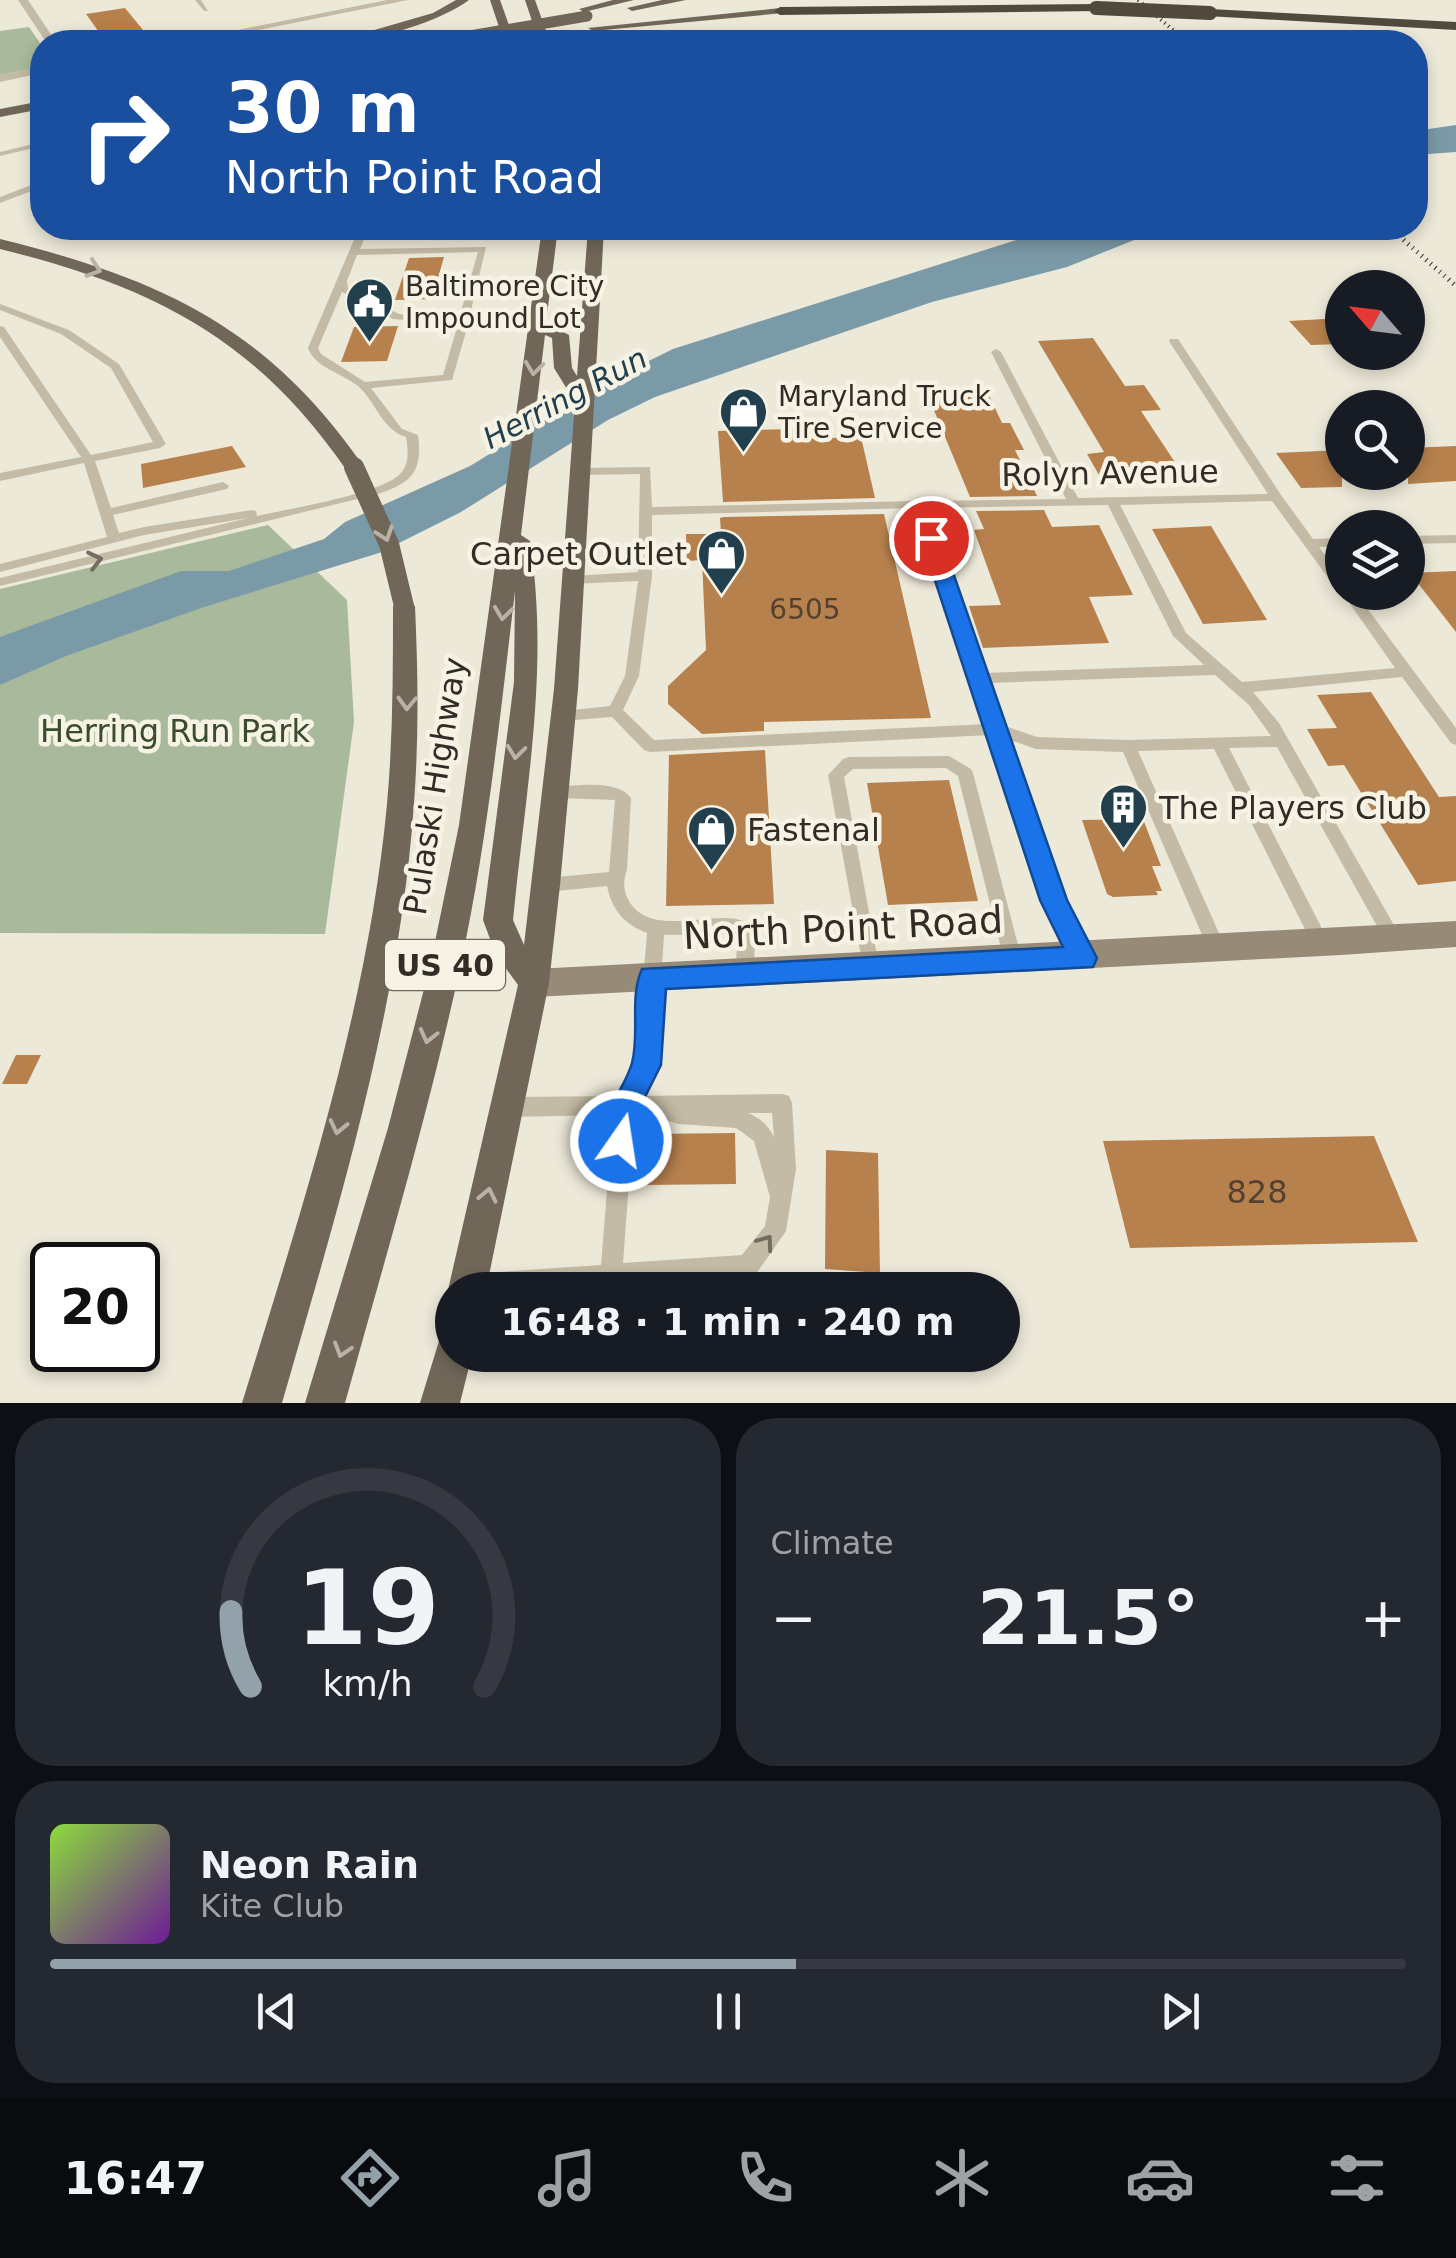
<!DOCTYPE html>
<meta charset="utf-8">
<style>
:root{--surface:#171b24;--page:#242831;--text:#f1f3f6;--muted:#9ea1a6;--line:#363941;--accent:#93a2aa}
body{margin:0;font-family:"DejaVu Sans",sans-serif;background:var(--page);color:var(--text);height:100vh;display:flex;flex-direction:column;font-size:38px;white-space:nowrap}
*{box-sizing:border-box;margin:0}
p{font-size:32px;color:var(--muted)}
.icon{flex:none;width:55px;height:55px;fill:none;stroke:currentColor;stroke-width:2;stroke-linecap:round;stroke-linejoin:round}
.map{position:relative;height:1403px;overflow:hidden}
.panel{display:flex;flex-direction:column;gap:15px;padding:15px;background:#0d0f14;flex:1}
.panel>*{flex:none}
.guide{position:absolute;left:30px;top:30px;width:1398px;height:210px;border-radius:40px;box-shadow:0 5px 15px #0003;background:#1a4fa0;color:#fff;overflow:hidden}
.needle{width:65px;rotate:298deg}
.controls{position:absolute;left:1325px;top:270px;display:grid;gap:20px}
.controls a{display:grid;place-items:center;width:100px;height:100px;border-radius:50%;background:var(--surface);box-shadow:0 5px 15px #0003;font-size:50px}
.speed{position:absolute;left:30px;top:1242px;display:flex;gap:20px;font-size:50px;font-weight:700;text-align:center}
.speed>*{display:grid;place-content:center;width:130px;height:130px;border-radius:50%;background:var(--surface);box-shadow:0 5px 15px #0003;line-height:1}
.speed .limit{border:5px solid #111;border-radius:15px;background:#fff;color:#111}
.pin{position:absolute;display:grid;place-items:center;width:85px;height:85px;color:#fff;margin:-42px;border:5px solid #fff;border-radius:50%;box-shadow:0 2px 10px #0007}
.me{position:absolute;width:110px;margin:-55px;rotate:13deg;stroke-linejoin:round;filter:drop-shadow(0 0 8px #0008)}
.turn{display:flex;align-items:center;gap:35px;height:210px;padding:0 30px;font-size:45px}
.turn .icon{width:130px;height:130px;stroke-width:2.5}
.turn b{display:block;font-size:70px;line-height:85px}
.big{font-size:75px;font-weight:700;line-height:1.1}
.panel .widget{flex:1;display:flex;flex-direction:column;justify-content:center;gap:15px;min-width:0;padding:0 35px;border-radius:40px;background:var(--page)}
.panel .dial{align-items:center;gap:0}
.dial svg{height:260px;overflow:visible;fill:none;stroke:var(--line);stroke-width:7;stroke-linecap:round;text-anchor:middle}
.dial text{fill:var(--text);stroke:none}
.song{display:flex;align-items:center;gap:30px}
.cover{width:120px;height:120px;border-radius:15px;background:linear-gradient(135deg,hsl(90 70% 55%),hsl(280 70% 35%))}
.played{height:10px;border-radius:5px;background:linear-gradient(90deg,var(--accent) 55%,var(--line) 55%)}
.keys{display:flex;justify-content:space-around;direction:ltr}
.heat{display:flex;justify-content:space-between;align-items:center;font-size:55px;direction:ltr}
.panel .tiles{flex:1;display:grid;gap:15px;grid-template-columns:1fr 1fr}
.widget:last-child{grid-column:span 2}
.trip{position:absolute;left:435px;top:1272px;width:585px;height:100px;border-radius:50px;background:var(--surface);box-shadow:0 5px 15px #0003;font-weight:700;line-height:100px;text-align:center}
.tabs{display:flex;height:160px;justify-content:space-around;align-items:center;background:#090b0e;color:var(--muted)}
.tabs .icon{width:70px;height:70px}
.tabs .active{color:var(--accent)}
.tabs b{font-size:45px;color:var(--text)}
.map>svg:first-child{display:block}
</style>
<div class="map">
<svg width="1456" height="1403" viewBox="0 0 1456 1403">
<rect width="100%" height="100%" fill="#ede9d9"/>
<g fill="#a8ba9b">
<path d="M29,27L42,46V67L0,75V31Z"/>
<path d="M268,525L347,600L354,722L325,934L0,933V589Z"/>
</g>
<g fill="#7b9aa7">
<path d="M1456,125V152L1415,155V131Z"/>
<path d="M1054,228H1164L1067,267L932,302L655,397L608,420L461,512L379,553L201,608L66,656L0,685V637L181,571H229L324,539L345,522L470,466L610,380L673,349Z"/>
</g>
<g fill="#b7814d">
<path d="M125,8L148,36L106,42L86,14Z"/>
<path d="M444,257L432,299L395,300L409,258Z"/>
<path d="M1342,318V344L1311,345L1289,321Z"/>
<path d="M398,326L387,361L341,362L354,327Z"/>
<path d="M1093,338L1125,386L1144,385L1161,410L1141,411L1184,476L1103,482L1087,454L1104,452L1038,341Z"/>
<path d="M988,393L1002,423H1010L1024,450H1015L1037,496L970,497L928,396Z"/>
<path d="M793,429L795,439L861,437L875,498L723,502L718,431Z"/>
<path d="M232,446L246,467L143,488L141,464Z"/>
<path d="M1456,446V481L1408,484V448Z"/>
<path d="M1342,450V487L1301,488L1276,453Z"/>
<path d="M1044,510L1052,527L1099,525L1133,595L1089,597L1109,643L983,648L969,606L1001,605L974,530L984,529L976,511Z"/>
<path d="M884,514L931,718L764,722V731L702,734L668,704V686L706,650L702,560L687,561L686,534H721L720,518L724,517Z"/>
<path d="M1211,526L1267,620L1203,624L1152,529Z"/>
<path d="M1456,571V632L1410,573Z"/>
<path d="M1371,692L1439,797L1456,796V881L1418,885L1344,765L1328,766L1307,729L1337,728L1317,695Z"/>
<path d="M765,750L774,904L666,906L669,755Z"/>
<path d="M949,780L978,901L888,905L867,783Z"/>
<path d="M1143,819L1161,866H1152L1162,891H1156L1158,895L1113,897L1107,894L1082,820Z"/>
<path d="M16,1055H41L27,1084H2Z"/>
<path d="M735,1133L736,1184L647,1185L649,1134Z"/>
<path d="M1374,1136L1418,1242L1130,1248L1103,1141Z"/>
<path d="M826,1150L878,1153L880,1273L825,1269Z"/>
</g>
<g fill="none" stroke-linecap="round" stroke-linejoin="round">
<g fill="#c4bba6" fill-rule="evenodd">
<path d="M195,0H201L208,11H204Z"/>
<path d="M1013,40H1055L1058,42H1010Z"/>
<path d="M42,142V146L0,156V152Z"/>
<path d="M42,181V187L0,203V197Z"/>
<path d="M359,228H369L360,249L486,247L469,319L539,323L544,326L539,329L468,325L452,380L371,388L402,429L418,435C423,471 412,483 378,494L0,586V578L248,518L144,535L0,572V564L107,537L84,463L0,481V473L81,457L0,337V326L4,327L91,455L153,442L111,368L61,334L0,310V304L69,330L119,364L166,444L160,448L95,461L111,508L223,482L229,486L227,489L113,515L119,533L144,527L252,510L256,511L257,516C287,509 381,494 400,474C410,464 408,450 406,437C382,430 376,402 358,386C342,373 315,368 308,348ZM478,252L459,318L399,314L348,288L347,281L357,255ZM342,292L393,319L458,324L443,375L365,382L321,354L318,348Z"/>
<path d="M1170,339H1178L1281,495L1313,539L1342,538V546L1319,547L1342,578V592H1355L1456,728V745L1451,743L1402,677L1253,692L1279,723L1399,934L1402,939L1399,944L1393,947L1387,944L1277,747L1229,748L1329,942L1326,947L1320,950L1314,947L1214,749L1138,751L1227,951L1224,956L1218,959L1212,956L1209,951L1123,752L1036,749L1007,739L1063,900L1092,958L1089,964L1083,966L1077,964L1045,900L990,735L650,752L644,750L612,717L563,721L558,720L555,716L558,712L563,711L610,706L625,676L638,581L573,584L566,580L573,576L638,572L640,474L581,475L575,471L577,468L650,467L652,507L913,501L919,498L924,501L1066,499L991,352L996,349L1001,352L1078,498L1268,494L1169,341ZM1272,501L1337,590L1341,591L1395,668L1242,682L1186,633L1120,505ZM1108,505L1173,636L1204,665L984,673L927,508ZM915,508L987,724L654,740L623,710L639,676L652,576V515ZM1215,675L1249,705L1271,736L1128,740L1037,737L1002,725L988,683Z"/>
<path d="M1456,535V543L1408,544V536Z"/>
<path d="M949,756L971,769L973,773L1022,960L1019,966L1013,968L1007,966L1004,960L958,776L946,768L853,769L844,777L879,966L876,972L870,974L864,972L828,775L843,759L849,757Z"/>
<path d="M556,786C578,786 617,779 631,798L627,870C623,880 623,891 629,901C655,945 732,898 755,930L754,973L752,979L745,981L738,979L736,973L737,934L664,935L656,1065L641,1096L782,1094L789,1096L792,1103L796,1169L786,1231L756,1274L748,1277L558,1290H459L457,1285L460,1277L468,1274L601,1265L613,1115L508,1117L501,1114L498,1107L501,1100L508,1097L620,1096L636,1064L647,933C624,924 612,910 607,886L546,892L540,890L537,885L540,880L546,878L609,872L615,800L556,798L550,796L548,792L550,788ZM748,1113H772L774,1137C768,1125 760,1118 748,1113ZM647,1114L678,1124L736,1128L754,1141L770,1197L765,1226L742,1255L623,1263L634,1115Z"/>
</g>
<g fill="#c4bba6" fill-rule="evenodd">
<path d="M18,0H28L56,42H46Z"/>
<path d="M387,0H408L199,42H178Z"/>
<path d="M42,66V73L0,82V74Z"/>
</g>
<path fill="#978b78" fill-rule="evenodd" d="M1456,921V947L1341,955L534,997L523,993L519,983L523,973L534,969Z"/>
<g fill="#716759" fill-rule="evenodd">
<path d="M456,0H469C442,21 368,44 333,42L433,13Z"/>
<path d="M490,0H500L515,42H504Z"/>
<path d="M525,0H535L550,42H539Z"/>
<path d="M613,0H634L584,12L579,9Z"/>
<path d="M662,0H686L632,11L627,8Z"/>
<path d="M780,8L784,13L593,31L588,28Z"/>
<path d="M462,32L458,37L409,42L415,39Z"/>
<path d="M42,101V109L0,117V109Z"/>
<path d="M542,228H558L546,323L569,335L572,368L577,376L588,228H604L578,689L560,885L549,983L486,1290H452V1300L448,1290L518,985L496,955L483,920L514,682L515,591C500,717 487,844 460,968C428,1115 385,1259 345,1403H305L388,1128L430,966L459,825ZM545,335L552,338L554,368L575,402L554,689L524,945L513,920C525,793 550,669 530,541L521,535Z"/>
<path d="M0,239C161,279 267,327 364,467L361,471H347C255,338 154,287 0,249Z"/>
<path d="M404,599L415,606C418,672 419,737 414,803C400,1007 338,1208 282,1403H242C302,1208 368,1008 387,804C393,738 393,672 393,606Z"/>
<path d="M452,1336V1355H472L460,1403H420L439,1341Z"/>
</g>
<g fill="#51493e" fill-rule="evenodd">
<path d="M1096,4L1100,11L780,15L774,11L780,7Z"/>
<path d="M1210,9L1456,22V30L1206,16Z"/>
</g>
<path stroke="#312c26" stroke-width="4" stroke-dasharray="1 4" stroke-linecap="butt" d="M1138,0L1187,42"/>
<path stroke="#312c26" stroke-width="5" stroke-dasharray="1 5" stroke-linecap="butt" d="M1390,228L1456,286"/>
<path stroke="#716759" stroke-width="11" d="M458,38L587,16"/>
<path stroke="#716759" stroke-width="20" d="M354,467L389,544L404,606"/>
<path stroke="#51493e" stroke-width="14" d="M1096,8L1210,13"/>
</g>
<defs><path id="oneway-chevron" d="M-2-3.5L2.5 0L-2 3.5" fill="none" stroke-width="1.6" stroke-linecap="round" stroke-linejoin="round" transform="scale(2.5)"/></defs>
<g stroke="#bab3a5">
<use href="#oneway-chevron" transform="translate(94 269) rotate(18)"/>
<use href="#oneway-chevron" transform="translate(534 368) rotate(97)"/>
<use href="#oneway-chevron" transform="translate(385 534) rotate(71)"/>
<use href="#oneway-chevron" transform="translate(503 613) rotate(97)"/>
<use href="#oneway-chevron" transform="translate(407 703) rotate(92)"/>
<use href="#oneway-chevron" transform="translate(516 752) rotate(97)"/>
<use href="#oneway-chevron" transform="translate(428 1036) rotate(104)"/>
<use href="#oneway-chevron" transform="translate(338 1127) rotate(103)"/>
<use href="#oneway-chevron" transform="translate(488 1195) rotate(-78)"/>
<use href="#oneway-chevron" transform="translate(342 1350) rotate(107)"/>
</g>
<g stroke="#736c60">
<use href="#oneway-chevron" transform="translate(95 560) rotate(-13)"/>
<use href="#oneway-chevron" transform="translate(766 1242) rotate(-54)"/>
</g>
<path fill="#1a73e8" stroke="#114b97" stroke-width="2.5" d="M931,532L941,538L1067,900L1097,958L1093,967L666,989L661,1065L639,1109L632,1151L621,1156L610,1151C595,1116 623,1094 632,1063C640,1033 629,997 642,969L1063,947L1040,900L921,538Z"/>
<defs>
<symbol id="civic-pin" viewBox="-11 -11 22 30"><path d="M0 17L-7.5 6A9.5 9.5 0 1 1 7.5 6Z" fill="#213f4d" stroke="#f6f2e4"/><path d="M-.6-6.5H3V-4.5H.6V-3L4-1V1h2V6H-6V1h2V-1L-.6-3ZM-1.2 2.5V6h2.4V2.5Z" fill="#fff"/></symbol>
<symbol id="shop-pin" viewBox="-11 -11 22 30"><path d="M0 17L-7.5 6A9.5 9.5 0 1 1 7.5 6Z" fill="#213f4d" stroke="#f6f2e4"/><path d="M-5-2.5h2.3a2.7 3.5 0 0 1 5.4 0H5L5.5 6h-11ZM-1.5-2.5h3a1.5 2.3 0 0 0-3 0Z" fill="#fff"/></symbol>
<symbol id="building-pin" viewBox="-11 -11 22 30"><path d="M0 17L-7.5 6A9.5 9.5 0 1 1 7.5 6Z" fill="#213f4d" stroke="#f6f2e4"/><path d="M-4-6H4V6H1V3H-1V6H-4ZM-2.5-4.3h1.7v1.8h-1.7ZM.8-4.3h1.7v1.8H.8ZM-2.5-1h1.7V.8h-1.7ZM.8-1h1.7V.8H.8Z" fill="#fff"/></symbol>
</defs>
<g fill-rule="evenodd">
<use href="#civic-pin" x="342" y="274" width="55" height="75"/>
<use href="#shop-pin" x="716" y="384" width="55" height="75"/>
<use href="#shop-pin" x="694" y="526" width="55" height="75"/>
<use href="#building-pin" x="1096" y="780" width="55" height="75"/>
<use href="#shop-pin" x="684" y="802" width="55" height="75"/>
</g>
<g text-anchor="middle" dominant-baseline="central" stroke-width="9" stroke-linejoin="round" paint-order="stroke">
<g font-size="28" fill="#312c26" stroke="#f6f2e4" text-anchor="start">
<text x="405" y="286">Baltimore City<tspan x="405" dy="32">Impound Lot</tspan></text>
<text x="778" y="396">Maryland Truck<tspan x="778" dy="32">Tire Service</tspan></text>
</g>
<g font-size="28" fill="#524130">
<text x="805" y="609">6505</text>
</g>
<g font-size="30" font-style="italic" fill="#213f4d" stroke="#f6f2e4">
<text transform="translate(565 398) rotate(-28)">Herring Run</text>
</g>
<rect fill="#f6f2e4" stroke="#6c675f" stroke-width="2.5" x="385" y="940" width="120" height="50" rx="8"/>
<g font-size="30" font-weight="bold" fill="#312c26">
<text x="445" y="965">US 40</text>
</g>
<g font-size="32" fill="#312c26" stroke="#f6f2e4">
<text transform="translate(1110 473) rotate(-1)">Rolyn Avenue</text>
<text transform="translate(435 786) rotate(-81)">Pulaski Highway</text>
</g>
<g font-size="32" fill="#312c26" stroke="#f6f2e4" text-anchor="start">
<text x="687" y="554" text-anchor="end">Carpet Outlet</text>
<text x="1159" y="808">The Players Club</text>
<text x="747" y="830">Fastenal</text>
</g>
<g font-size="32" fill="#394c2d" stroke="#f6f2e4">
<text x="175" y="731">Herring Run Park</text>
</g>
<g font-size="32" fill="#524130">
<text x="1257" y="1192">828</text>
</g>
<g font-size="38" fill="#312c26" stroke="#f6f2e4">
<text transform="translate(843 928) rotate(-3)">North Point Road</text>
</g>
</g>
</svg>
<div class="controls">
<a><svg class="needle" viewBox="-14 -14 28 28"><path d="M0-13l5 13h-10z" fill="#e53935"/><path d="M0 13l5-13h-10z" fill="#9ea1a6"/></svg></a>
<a><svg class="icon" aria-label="search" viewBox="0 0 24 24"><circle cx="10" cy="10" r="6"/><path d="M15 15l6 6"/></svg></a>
<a><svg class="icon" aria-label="layers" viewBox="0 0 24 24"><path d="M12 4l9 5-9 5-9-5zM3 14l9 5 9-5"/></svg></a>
</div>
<div class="speed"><div class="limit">20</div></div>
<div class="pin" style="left:931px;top:538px;background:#d93025"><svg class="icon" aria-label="arrive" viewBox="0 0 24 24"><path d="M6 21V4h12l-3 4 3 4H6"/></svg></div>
<svg class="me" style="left:621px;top:1141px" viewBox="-20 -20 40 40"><circle r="17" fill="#1a73e8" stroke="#fff" stroke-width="3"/><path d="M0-11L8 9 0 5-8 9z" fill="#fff"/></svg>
<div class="trip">16:48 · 1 min · 240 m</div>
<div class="guide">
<div class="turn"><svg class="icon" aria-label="right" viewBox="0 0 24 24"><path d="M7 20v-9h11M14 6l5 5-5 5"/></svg><div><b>30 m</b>North Point Road</div></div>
</div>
</div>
<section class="panel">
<div class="tiles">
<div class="widget dial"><svg viewBox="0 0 100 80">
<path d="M14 69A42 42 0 1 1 86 69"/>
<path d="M14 69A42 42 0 0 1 8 46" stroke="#93a2aa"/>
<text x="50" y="56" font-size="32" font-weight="700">19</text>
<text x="50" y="72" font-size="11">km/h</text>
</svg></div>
<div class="widget"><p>Climate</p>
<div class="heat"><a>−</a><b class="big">21.5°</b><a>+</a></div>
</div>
<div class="widget">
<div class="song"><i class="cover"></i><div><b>Neon Rain</b><p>Kite Club</p></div></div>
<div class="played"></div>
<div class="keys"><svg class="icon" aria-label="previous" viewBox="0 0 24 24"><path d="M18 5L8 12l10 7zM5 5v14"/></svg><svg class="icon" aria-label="pause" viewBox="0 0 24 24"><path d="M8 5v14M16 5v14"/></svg><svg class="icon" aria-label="next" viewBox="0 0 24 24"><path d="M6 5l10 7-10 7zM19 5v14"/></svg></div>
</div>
</div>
</section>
<nav class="tabs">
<b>16:47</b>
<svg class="icon active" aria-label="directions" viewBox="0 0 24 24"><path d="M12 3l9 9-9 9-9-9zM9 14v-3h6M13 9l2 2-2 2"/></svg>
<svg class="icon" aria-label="music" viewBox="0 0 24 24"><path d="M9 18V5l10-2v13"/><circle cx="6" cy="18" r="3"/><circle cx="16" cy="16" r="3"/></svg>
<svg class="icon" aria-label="phone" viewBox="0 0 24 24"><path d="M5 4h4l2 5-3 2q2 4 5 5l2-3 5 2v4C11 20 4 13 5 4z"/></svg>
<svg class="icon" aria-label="climate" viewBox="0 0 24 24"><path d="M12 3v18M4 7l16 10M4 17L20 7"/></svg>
<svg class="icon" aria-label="car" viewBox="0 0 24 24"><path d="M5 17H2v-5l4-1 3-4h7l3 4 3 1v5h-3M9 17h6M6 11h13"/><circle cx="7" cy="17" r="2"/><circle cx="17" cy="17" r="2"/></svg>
<svg class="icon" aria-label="filters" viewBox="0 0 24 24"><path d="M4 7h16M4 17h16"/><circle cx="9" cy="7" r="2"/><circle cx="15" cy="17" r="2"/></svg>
</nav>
